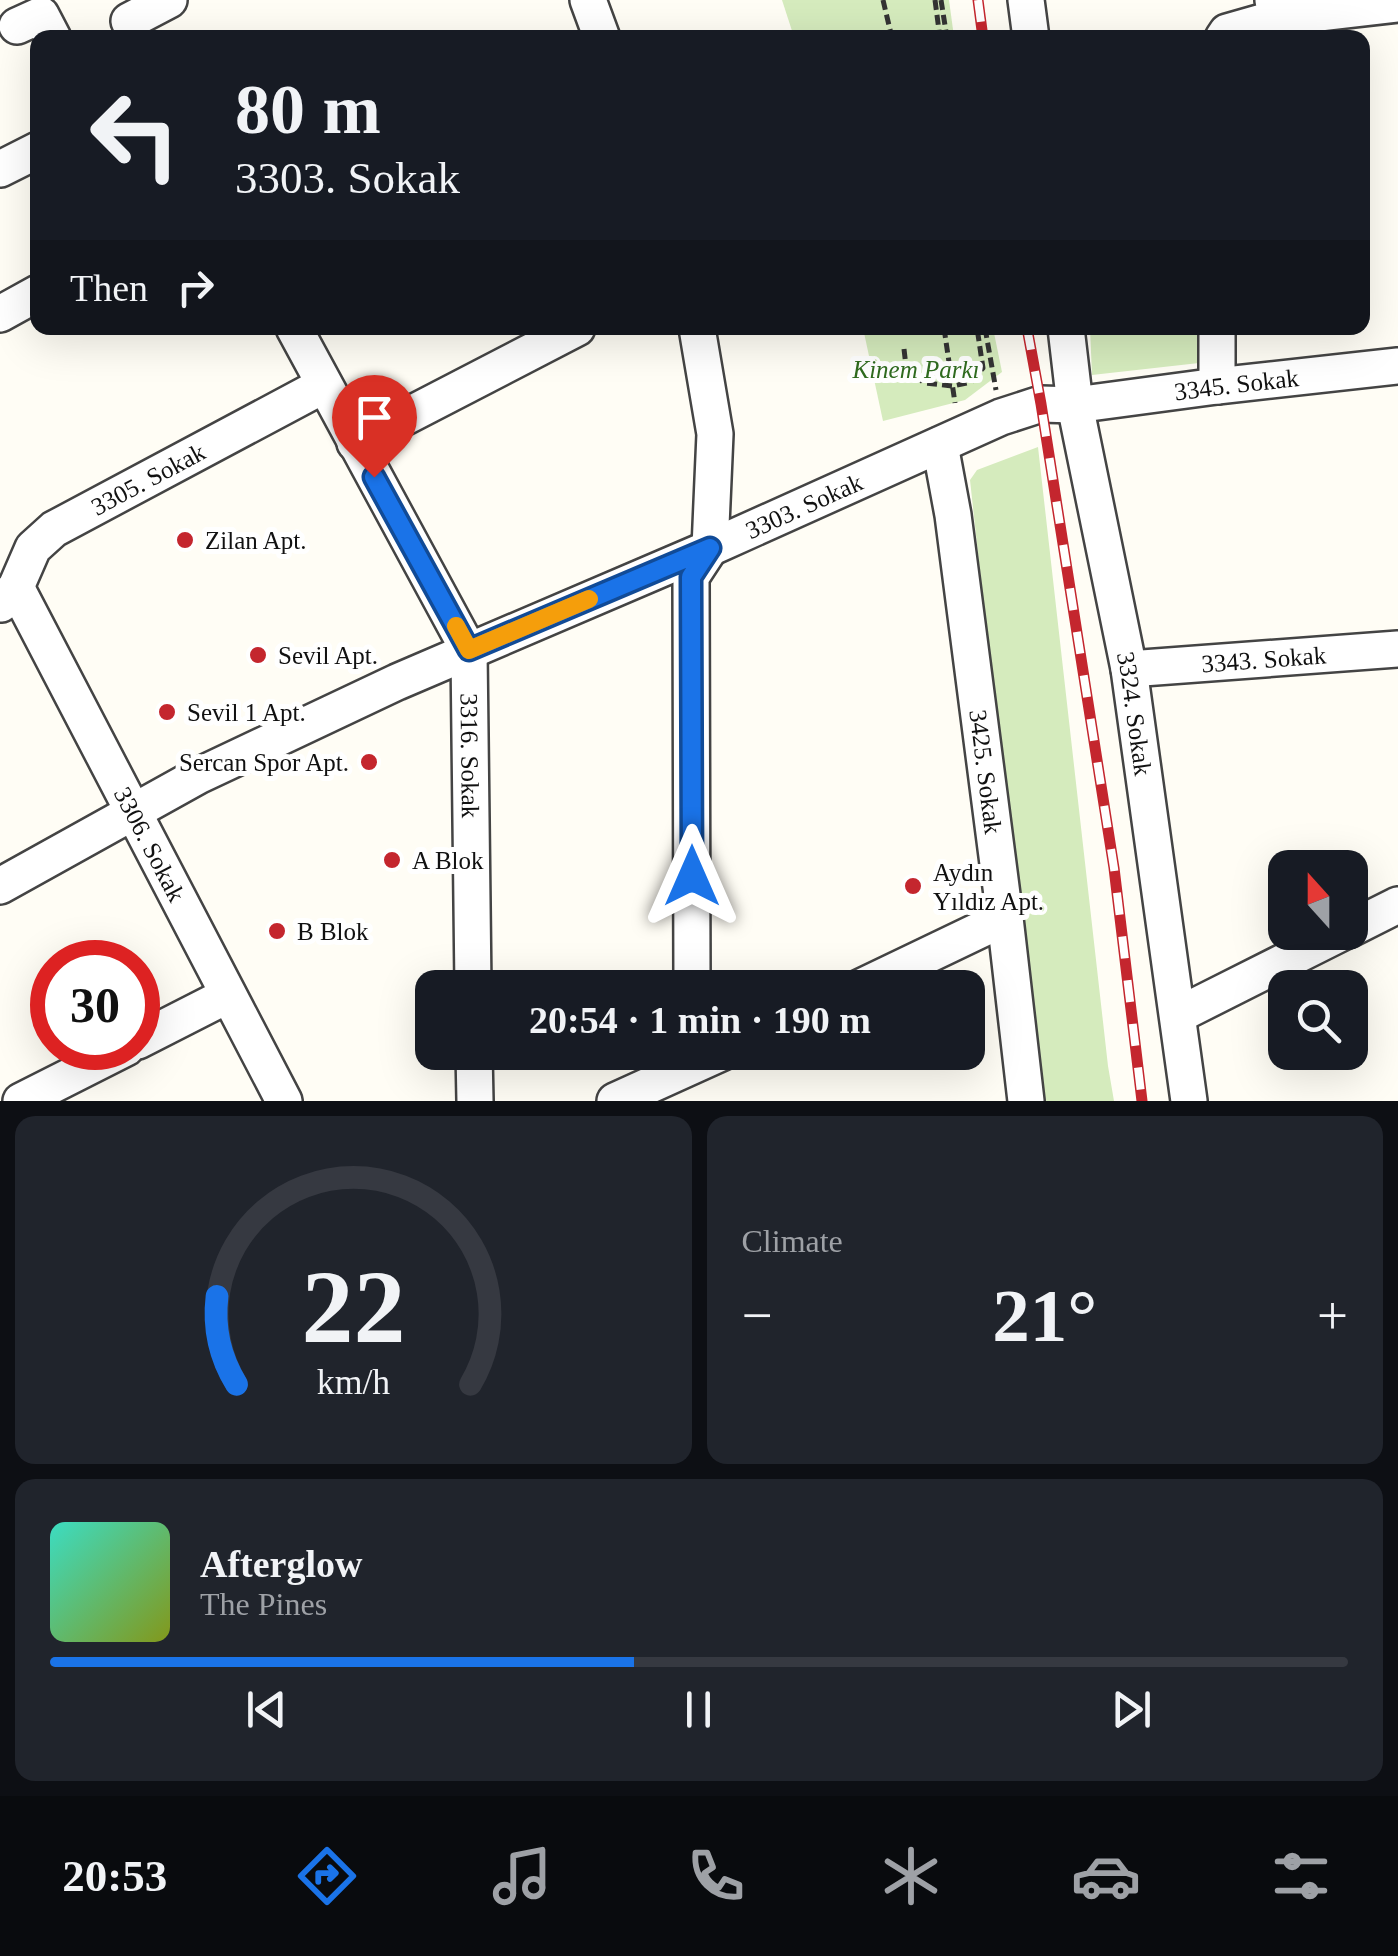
<!DOCTYPE html>
<meta charset="utf-8">
<style>
:root{--surface:#171b24;--page:#20242c;--text:#f1f3f6;--muted:#9ea1a6;--line:#363941;--accent:#1a73e8}
body{margin:0;font-family:"Times New Roman",serif;background:var(--page);color:var(--text);height:100vh;display:flex;flex-direction:column;font-size:38px;white-space:nowrap}
*{box-sizing:border-box;margin:0}
p{font-size:32px;color:var(--muted)}
.icon{flex:none;width:55px;height:55px;fill:none;stroke:currentColor;stroke-width:2;stroke-linecap:round;stroke-linejoin:round}
.map{position:relative;height:1101px;overflow:hidden}
.sheet{display:flex;flex-direction:column;gap:15px;padding:15px;background:#0d0f14;flex:1}
.sheet>*{flex:none}
.banner{position:absolute;left:30px;top:30px;width:1340px;height:305px;border-radius:20px;box-shadow:0 10px 40px #0002;background:#171b24;color:var(--text);overflow:hidden}
.needle{width:65px;rotate:339deg}
.tools{position:absolute;left:1268px;top:850px;display:grid;gap:20px}
.tools a{display:grid;place-items:center;width:100px;height:100px;border-radius:20px;background:var(--surface);box-shadow:0 10px 40px #0002;font-size:50px}
.speed{position:absolute;left:30px;top:940px;display:flex;gap:20px;font-size:50px;font-weight:700;text-align:center}
.speed>*{display:grid;place-content:center;width:130px;height:130px;border-radius:50%;background:var(--surface);box-shadow:0 10px 40px #0002;line-height:1}
.speed .limit{border:15px solid #d22;background:#fff;color:#111}
.pin{position:absolute;display:grid;place-items:center;width:85px;height:85px;color:#fff;margin:-102px -42px;border-radius:50% 50% 50% 0;rotate:-45deg;box-shadow:0 0 10px #0007}
.pin .icon{rotate:45deg}
.me{position:absolute;width:110px;margin:-55px;rotate:0deg;stroke-linejoin:round;filter:drop-shadow(0 0 8px #0008)}
.turn{display:flex;align-items:center;gap:35px;height:210px;padding:0 40px;font-size:45px}
.turn .icon{width:130px;height:130px;stroke-width:2.5}
.turn b{display:block;font-size:70px;line-height:85px}
.then{display:flex;align-items:center;height:95px;padding:0 40px;background:#0003;gap:20px;font-size:38px}
.big{font-size:75px;font-weight:700;line-height:1.1}
.sheet .widget{flex:1;display:flex;flex-direction:column;justify-content:center;gap:15px;min-width:0;padding:0 35px;border-radius:20px;background:var(--page)}
.sheet .dial{align-items:center;gap:0}
.dial svg{height:260px;overflow:visible;fill:none;stroke:var(--line);stroke-width:7;stroke-linecap:round;text-anchor:middle}
.dial text{fill:var(--text);stroke:none}
.song{display:flex;align-items:center;gap:30px}
.cover{width:120px;height:120px;border-radius:15px;background:linear-gradient(135deg,hsl(170 70% 55%),hsl(70 70% 35%))}
.played{height:10px;border-radius:5px;background:linear-gradient(90deg,var(--accent) 45%,var(--line) 45%)}
.keys{display:flex;justify-content:space-around;direction:ltr}
.heat{display:flex;justify-content:space-between;align-items:center;font-size:55px;direction:ltr}
.sheet .tiles{flex:1;display:grid;gap:15px;grid-template-columns:1fr 1fr}
.widget:last-child{grid-column:span 2}
.trip{position:absolute;left:415px;top:970px;width:570px;height:100px;border-radius:20px;background:var(--surface);box-shadow:0 10px 40px #0002;font-weight:700;line-height:100px;text-align:center}
.tab-bar{display:flex;height:160px;justify-content:space-around;align-items:center;background:#090b0e;color:var(--muted)}
.tab-bar .icon{width:70px;height:70px}
.tab-bar .active{color:var(--accent)}
.tab-bar b{font-size:45px;color:var(--text)}
.map>svg:first-child{display:block}
</style>
<div class="map">
<svg width="1398" height="1101" viewBox="0 0 1398 1101">
<rect width="100%" height="100%" fill="#fffdf5"/>
<g fill="#d5ebbd">
<path d="M782,0H949L954,37H794Z"/>
<path d="M863,328H993L1002,372L965,400L883,421Z"/>
<path d="M1090,328H1199V363L1092,375Z"/>
<path d="M1038,447L1108,1066L1114,1101H1038L970,480L977,470Z"/>
</g>
<g fill="none" stroke-linecap="round" stroke-linejoin="round">
<defs>
<g id="minor">
<path d="M588,0L602,38"/>
<path d="M1026,0L1031,38"/>
<path d="M1276,18L1398,4"/>
<path d="M129,21L169,0"/>
<path d="M17,26L41,15L53,38"/>
<path d="M1223,38L1227,32L1276,18L1273,0"/>
<path d="M0,169L38,150"/>
<path d="M0,314L38,293"/>
<path id="s1" d="M294,328L469,651L473,988"/>
<path id="s2" d="M1066,328L1075,405L1129,669L1189,1101"/>
<path d="M1217,328V386"/>
<path d="M355,443L577,328"/>
<path id="s3" d="M940,445L953,515L1005,918L1026,1101"/>
<path id="s4" d="M16,587L284,1101"/>
<path id="s5" d="M1,604L16,587L33,548L54,529L324,385"/>
<path id="s6" d="M1129,669L1398,649"/>
<path id="s7" d="M0,886L198,776L397,682L710,548L1001,417L1041,404L1075,405L1217,386L1398,366"/>
<path d="M1350,929L1398,905"/>
<path d="M692,988L691,577L710,548L715,434L697,328"/>
<path d="M859,988L1005,918"/>
<path d="M1178,1015L1343,932"/>
<path d="M138,1041L228,995"/>
<path d="M474,1052L475,1101"/>
<path d="M21,1101L126,1048"/>
<path d="M615,1101L723,1052"/>
</g>
</defs>
<use href="#minor" stroke="#444" stroke-width="40"/>
<g stroke="#333" stroke-width="5" stroke-dasharray="10 5" stroke-linecap="butt">
<path d="M883,0L892,38"/>
<path d="M935,0L940,38"/>
<path d="M941,0L947,38"/>
<path d="M944,328L955,403"/>
<path d="M985,328L996,390"/>
<path d="M904,349L906,366L924,383L953,386L971,382L983,368L977,328"/>
</g>
<use href="#minor" stroke="#fff" stroke-width="35"/>
<defs>
<g id="rail">
<path d="M978,0L983,38"/>
<path d="M1027,328L1041,404L1114,868L1142,1101"/>
</g>
</defs>
<use href="#rail" stroke="#c4262e" stroke-width="11"/>
<use href="#rail" stroke="#fff" stroke-width="8" stroke-dasharray="22" stroke-linecap="butt"/>
</g>
<g fill="none" stroke-linecap="round" stroke-linejoin="round">
<defs>
<path id="route" d="M374,477L469,650L710,548L691,577L692,876"/>
</defs>
<use href="#route" stroke="#114b97" stroke-width="25"/>
<use href="#route" stroke="#1a73e8" stroke-width="18"/>
<path stroke="#f59e0b" stroke-width="18" d="M456,626L469,650L589,599"/>
</g>
<g fill="#c4262e" stroke="#fff" stroke-width="4">
<circle cx="185" cy="540" r="10"/>
<circle cx="258" cy="655" r="10"/>
<circle cx="167" cy="712" r="10"/>
<circle cx="369" cy="762" r="10"/>
<circle cx="392" cy="860" r="10"/>
<circle cx="913" cy="886" r="10"/>
<circle cx="277" cy="931" r="10"/>
</g>
<g text-anchor="middle" dominant-baseline="central" stroke-width="10" stroke-linejoin="round" paint-order="stroke">
<g font-size="25" font-style="italic" fill="#2f6b1f" stroke="#fff">
<text x="916" y="369">Kinem Parkı</text>
</g>
<g font-size="25" fill="#111" stroke="#fff">
<text stroke="none"><textPath href="#s7" startOffset="1345">3345. Sokak</textPath></text>
<text stroke="none"><textPath href="#s5" startOffset="200">3305. Sokak</textPath></text>
<text stroke="none"><textPath href="#s7" startOffset="890">3303. Sokak</textPath></text>
<text stroke="none"><textPath href="#s6" startOffset="135">3343. Sokak</textPath></text>
<text stroke="none"><textPath href="#s2" startOffset="392">3324. Sokak</textPath></text>
<text stroke="none"><textPath href="#s1" startOffset="472">3316. Sokak</textPath></text>
<text stroke="none"><textPath href="#s3" startOffset="330">3425. Sokak</textPath></text>
<text stroke="none"><textPath href="#s4" startOffset="290">3306. Sokak</textPath></text>
</g>
<g font-size="25" fill="#111" stroke="#fff" text-anchor="start">
<text x="205" y="540">Zilan Apt.</text>
<text x="278" y="655">Sevil Apt.</text>
<text x="187" y="712">Sevil 1 Apt.</text>
<text x="349" y="762" text-anchor="end">Sercan Spor Apt.</text>
<text x="412" y="860">A Blok</text>
<text x="933" y="872">Aydın<tspan x="933" dy="29">Yıldız Apt.</tspan></text>
<text x="297" y="931">B Blok</text>
</g>
</g>
</svg>
<div class="tools">
<a><svg class="needle" viewBox="-14 -14 28 28"><path d="M0-13l5 13h-10z" fill="#e53935"/><path d="M0 13l5-13h-10z" fill="#9ea1a6"/></svg></a>
<a><svg class="icon" aria-label="search" viewBox="0 0 24 24"><circle cx="10" cy="10" r="6"/><path d="M15 15l6 6"/></svg></a>
</div>
<div class="speed"><div class="limit">30</div></div>
<div class="pin" style="left:374px;top:477px;background:#d93025"><svg class="icon" aria-label="arrive" viewBox="0 0 24 24"><path d="M6 21V4h12l-3 4 3 4H6"/></svg></div>
<svg class="me" style="left:692px;top:876px" viewBox="-20 -20 40 40"><path d="M0-17L14 15 0 8-14 15z" fill="#1a73e8" stroke="#fff" stroke-width="4"/></svg>
<div class="trip">20:54 · 1 min · 190 m</div>
<div class="banner">
<div class="turn"><svg class="icon" aria-label="left" viewBox="0 0 24 24"><path d="M17 20v-9H6M10 6l-5 5 5 5"/></svg><div><b>80 m</b>3303. Sokak</div></div>
<div class="then">Then<svg class="icon" aria-label="right" viewBox="0 0 24 24"><path d="M7 20v-9h11M14 6l5 5-5 5"/></svg></div>
</div>
</div>
<section class="sheet">
<div class="tiles">
<div class="widget dial"><svg viewBox="0 0 100 80">
<path d="M14 69A42 42 0 1 1 86 69"/>
<path d="M14 69A42 42 0 0 1 8 42" stroke="#1a73e8"/>
<text x="50" y="56" font-size="32" font-weight="700">22</text>
<text x="50" y="72" font-size="11">km/h</text>
</svg></div>
<div class="widget"><p>Climate</p>
<div class="heat"><a>−</a><b class="big">21°</b><a>+</a></div>
</div>
<div class="widget">
<div class="song"><i class="cover"></i><div><b>Afterglow</b><p>The Pines</p></div></div>
<div class="played"></div>
<div class="keys"><svg class="icon" aria-label="previous" viewBox="0 0 24 24"><path d="M18 5L8 12l10 7zM5 5v14"/></svg><svg class="icon" aria-label="pause" viewBox="0 0 24 24"><path d="M8 5v14M16 5v14"/></svg><svg class="icon" aria-label="next" viewBox="0 0 24 24"><path d="M6 5l10 7-10 7zM19 5v14"/></svg></div>
</div>
</div>
</section>
<nav class="tab-bar">
<b>20:53</b>
<svg class="icon active" aria-label="directions" viewBox="0 0 24 24"><path d="M12 3l9 9-9 9-9-9zM9 14v-3h6M13 9l2 2-2 2"/></svg>
<svg class="icon" aria-label="music" viewBox="0 0 24 24"><path d="M9 18V5l10-2v13"/><circle cx="6" cy="18" r="3"/><circle cx="16" cy="16" r="3"/></svg>
<svg class="icon" aria-label="phone" viewBox="0 0 24 24"><path d="M5 4h4l2 5-3 2q2 4 5 5l2-3 5 2v4C11 20 4 13 5 4z"/></svg>
<svg class="icon" aria-label="climate" viewBox="0 0 24 24"><path d="M12 3v18M4 7l16 10M4 17L20 7"/></svg>
<svg class="icon" aria-label="car" viewBox="0 0 24 24"><path d="M5 17H2v-5l4-1 3-4h7l3 4 3 1v5h-3M9 17h6M6 11h13"/><circle cx="7" cy="17" r="2"/><circle cx="17" cy="17" r="2"/></svg>
<svg class="icon" aria-label="filters" viewBox="0 0 24 24"><path d="M4 7h16M4 17h16"/><circle cx="9" cy="7" r="2"/><circle cx="15" cy="17" r="2"/></svg>
</nav>
